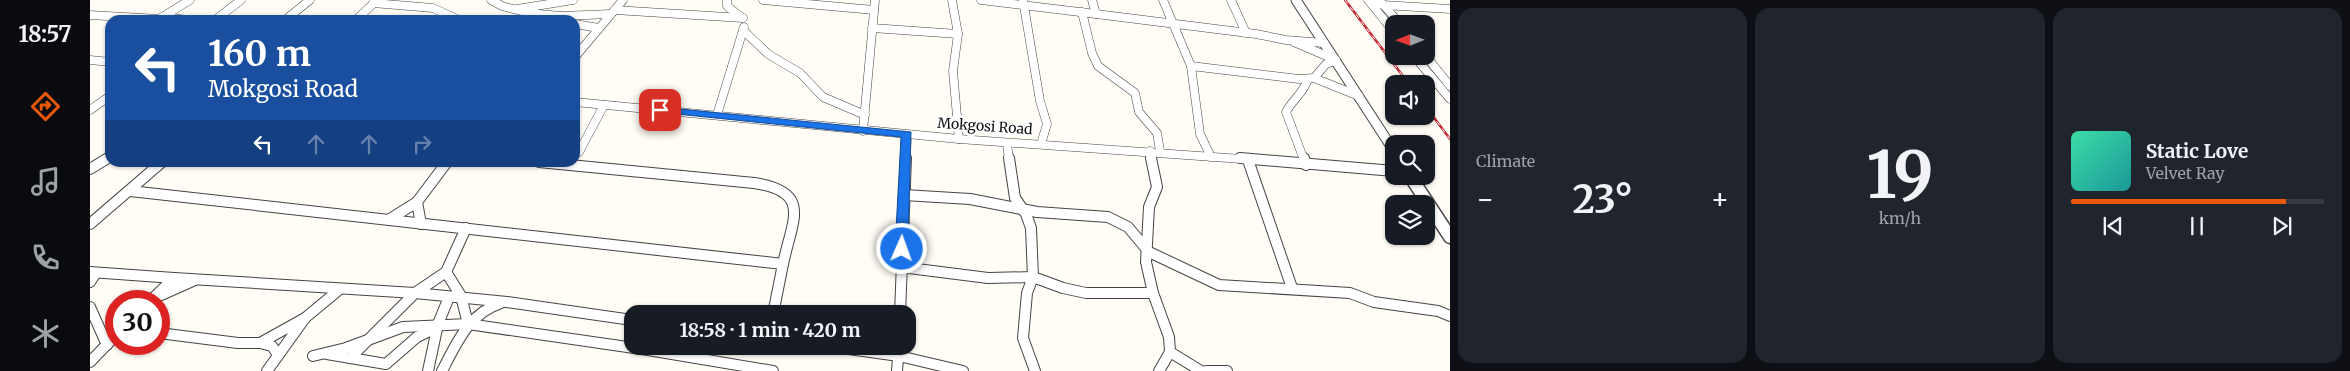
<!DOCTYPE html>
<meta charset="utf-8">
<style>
:root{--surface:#171b24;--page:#20242c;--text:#f1f3f6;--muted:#9ea1a6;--line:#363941;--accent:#ea580c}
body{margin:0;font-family:Merriweather,serif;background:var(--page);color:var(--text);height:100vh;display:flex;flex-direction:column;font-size:19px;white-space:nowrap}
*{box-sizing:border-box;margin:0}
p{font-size:16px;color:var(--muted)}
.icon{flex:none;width:28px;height:28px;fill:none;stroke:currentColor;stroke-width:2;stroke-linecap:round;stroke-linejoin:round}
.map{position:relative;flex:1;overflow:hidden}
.details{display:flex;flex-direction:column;gap:8px;padding:8px;background:#0d0f14;width:900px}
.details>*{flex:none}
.banner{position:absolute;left:15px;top:15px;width:475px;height:152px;border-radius:15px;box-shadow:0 1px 4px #0004;background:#1a4fa0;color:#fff;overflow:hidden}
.needle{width:32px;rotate:269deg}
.controls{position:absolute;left:1295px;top:15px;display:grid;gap:10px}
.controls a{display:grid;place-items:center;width:50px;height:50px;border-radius:10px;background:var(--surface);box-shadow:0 1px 4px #0004;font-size:25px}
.speed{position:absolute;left:15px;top:290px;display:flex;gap:10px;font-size:25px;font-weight:700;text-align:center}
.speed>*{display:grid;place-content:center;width:65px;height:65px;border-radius:50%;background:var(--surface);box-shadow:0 1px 4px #0004;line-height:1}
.speed .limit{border:8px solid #d22;background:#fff;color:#111}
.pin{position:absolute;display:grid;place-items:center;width:42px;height:42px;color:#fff;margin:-21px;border-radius:10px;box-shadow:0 2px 8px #0006}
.me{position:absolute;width:55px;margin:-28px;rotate:2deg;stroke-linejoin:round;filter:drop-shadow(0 0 4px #0008)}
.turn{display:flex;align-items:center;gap:18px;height:105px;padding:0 20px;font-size:22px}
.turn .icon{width:65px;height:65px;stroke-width:2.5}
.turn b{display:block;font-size:35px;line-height:42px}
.lanes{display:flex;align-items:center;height:48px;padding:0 20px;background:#0003;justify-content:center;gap:25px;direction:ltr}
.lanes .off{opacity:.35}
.big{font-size:38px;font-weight:700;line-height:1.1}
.details .widget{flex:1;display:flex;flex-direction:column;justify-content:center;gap:8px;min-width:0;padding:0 18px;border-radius:15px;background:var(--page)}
.details .dial{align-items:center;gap:0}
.dial b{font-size:65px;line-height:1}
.song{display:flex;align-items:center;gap:15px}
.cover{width:60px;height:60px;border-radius:8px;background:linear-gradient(135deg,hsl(160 70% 55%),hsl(180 70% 35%))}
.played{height:5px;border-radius:2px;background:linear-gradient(90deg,var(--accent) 85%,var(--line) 85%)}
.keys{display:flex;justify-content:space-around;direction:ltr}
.heat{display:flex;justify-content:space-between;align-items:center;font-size:28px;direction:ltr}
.details .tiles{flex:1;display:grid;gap:8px;grid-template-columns:repeat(3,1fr)}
.trip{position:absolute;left:534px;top:305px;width:292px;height:50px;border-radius:15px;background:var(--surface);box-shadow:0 1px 4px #0004;font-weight:700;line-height:50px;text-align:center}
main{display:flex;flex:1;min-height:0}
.dock{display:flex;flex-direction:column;width:90px;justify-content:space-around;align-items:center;background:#090b0e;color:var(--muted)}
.dock .icon{width:35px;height:35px}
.dock .on{color:var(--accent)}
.dock b{font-size:22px;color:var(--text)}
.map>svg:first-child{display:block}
</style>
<main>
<nav class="dock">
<b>18:57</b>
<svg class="icon on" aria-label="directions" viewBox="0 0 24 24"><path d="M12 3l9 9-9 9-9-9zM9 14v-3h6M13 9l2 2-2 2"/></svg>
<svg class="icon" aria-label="music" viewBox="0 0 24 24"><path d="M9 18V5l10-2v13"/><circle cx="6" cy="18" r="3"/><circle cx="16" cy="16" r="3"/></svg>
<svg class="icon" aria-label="phone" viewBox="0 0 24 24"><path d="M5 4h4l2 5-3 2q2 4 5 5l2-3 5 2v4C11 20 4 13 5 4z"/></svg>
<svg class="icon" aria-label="climate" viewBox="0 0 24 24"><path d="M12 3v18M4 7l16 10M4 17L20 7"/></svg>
</nav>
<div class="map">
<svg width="1360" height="371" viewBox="0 0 1360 371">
<rect width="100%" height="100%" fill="#fffdf5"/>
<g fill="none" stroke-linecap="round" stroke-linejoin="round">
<defs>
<g id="minor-far1">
<path d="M401,0L412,6L431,11"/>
<path d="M637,0V6L651,17"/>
<path d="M673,0L784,10"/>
<path d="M891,0L1006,14"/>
<path d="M933,0L950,101L957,124L951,144"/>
<path d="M1002,0L1006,14L1166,34L1196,40L1234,43"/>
<path d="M1073,0L1101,66L1110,134L1121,157"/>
<path d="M1141,0L1156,33"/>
<path d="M1278,0L1304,32"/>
<path d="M1282,0L1293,5L1360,9"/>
<path d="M1291,2L1310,24"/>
<path d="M283,3L343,8L369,20"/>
<path d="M427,9L483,0"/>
<path d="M525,10L653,18"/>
<path d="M992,12L1002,53L1008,66L1045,93L1049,112L1067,133L1070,151"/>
<path d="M437,13L471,16L521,14"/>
<path d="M0,15L69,19L100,0"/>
<path d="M73,17L98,20"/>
<path d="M125,20L151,0"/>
<path d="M195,20L220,0"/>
<path d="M266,20L287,0"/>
<path d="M485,24L509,28"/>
<path d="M782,28L868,34L862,0"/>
<path d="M653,30L678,54L710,73L733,97L775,115"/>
<path d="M868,34L863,71L869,139"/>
<path d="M1204,42L1246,60"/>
<path d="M1324,56L1360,99"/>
<path d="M1336,56L1360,86"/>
<path d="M485,57L533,0"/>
<path d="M0,60L20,62"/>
<path d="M1101,66L1209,79L1224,78L1269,96"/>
<path d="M1224,78L1236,64L1246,60"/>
<path d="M485,102L869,139L1166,160"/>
<path d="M0,110L20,96"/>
<path d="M627,115L654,27"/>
<path d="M773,131L785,0"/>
<path d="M917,143L919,160"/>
<path d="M1060,151L1062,160"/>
<path d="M485,155L489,152L514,105"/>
<path d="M16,160L20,157"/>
<path d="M816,160L817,135"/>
<path d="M1214,160L1196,112C1203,99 1213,94 1218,79"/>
</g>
<g id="minor">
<path d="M919,158L925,198L936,214L941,228L943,277L937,293L933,338L945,371"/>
<path d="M1061,158L1067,187L1059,207L1056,262L1063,293L1079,337L1080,352L1069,371"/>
<path d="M1150,158L1304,171"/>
<path d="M1214,158L1216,165"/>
<path d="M1158,160L1202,288"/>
<path d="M449,162L664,183C723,192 702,220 693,264"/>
<path d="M0,169L18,158"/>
<path d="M40,191L693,264L683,314"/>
<path d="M814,195L880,199L947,212L1018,217L1038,227L1059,252L1129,285L1260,293L1284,302L1348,311L1360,316"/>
<path d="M327,202L331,224"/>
<path d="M300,219L327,202L357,162"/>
<path d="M0,224L72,162"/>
<path d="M811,267L898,278L943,277L973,288L996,293H1063"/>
<path d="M0,272L84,278"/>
<path d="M356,272L371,296L378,324"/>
<path d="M0,282L6,273"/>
<path d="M69,296L105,280"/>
<path d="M60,301L84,278L325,293L417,302L542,320"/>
<path d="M0,307L17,345"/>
<path d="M810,314L816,158"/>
<path d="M69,333L148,343H170L215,318"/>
<path d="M170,343L182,346L188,355"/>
<path d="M737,346L809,356L873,371"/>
<path d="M1080,352L1111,371"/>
<path d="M237,354L296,364L327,337L348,327"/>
<path d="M223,356L256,348L313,327L378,324L558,350L683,371"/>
<path d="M260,358L325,293L356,272L376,228"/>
<path d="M0,362L26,335"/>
<path d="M177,371L215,318L250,289"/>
<path d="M338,371L348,324L359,297"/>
<path d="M352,371C366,344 379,313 411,303"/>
<path d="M807,371L809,346"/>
<path d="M1116,371H1137"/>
</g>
<path id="tertiary-far1" d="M1206,0L1304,151"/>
<path id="tertiary" d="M1320,176L1360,237"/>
</defs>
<use href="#minor-far1" stroke="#444" stroke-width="9"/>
<use href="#minor" stroke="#444" stroke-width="12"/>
<use href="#tertiary-far1" stroke="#444" stroke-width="11"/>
<use href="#tertiary" stroke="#444" stroke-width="15"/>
<use href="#minor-far1" stroke="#fff" stroke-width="8"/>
<use href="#minor" stroke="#fff" stroke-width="10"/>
<use href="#tertiary-far1" stroke="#fff" stroke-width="9"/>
<use href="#tertiary" stroke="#fff" stroke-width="12"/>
<defs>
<g id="rail">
<path d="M1255,0L1319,84"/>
<path d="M1336,107L1360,139"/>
</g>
</defs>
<use href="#rail" stroke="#c4262e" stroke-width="2.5"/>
<use href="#rail" stroke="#fff" stroke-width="1" stroke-dasharray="4.5" stroke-linecap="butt"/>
</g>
<path fill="#1a73e8" stroke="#114b97" d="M570,107L821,132L818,249L816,252L812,254L805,249L811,137L567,112L565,110Z"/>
<g text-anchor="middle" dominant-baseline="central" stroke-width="5" stroke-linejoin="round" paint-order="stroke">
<g font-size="14" fill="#111" stroke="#fff">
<text transform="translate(895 126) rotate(4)">Mokgosi Road</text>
</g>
</g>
</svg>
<div class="controls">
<a><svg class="needle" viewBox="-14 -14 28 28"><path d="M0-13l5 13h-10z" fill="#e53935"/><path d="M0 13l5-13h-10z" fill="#9ea1a6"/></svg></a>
<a><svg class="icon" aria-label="sound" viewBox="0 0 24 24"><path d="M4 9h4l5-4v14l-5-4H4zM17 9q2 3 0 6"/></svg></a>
<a><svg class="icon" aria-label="search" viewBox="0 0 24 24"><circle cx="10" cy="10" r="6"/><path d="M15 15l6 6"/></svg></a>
<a><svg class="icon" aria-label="layers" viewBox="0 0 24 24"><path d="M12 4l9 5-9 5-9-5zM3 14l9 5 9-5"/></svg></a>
</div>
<div class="speed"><div class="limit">30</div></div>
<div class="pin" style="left:570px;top:110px;background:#d93025"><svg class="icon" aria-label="arrive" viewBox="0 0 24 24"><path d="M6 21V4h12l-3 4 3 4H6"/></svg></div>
<svg class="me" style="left:812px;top:249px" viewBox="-20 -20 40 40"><circle r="17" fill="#1a73e8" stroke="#fff" stroke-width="3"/><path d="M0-11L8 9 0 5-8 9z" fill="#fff"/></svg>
<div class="trip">18:58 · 1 min · 420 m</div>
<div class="banner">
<div class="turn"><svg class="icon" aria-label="left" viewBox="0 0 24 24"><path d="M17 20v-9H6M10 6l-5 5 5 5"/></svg><div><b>160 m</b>Mokgosi Road</div></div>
<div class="lanes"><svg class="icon" aria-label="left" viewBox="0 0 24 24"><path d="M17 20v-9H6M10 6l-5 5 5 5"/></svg><svg class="icon off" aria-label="ahead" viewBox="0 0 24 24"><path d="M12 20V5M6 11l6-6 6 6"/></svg><svg class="icon off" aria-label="ahead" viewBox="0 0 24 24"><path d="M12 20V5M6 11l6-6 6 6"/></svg><svg class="icon off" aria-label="right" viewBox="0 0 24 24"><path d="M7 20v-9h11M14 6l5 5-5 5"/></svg></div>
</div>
</div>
<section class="details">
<div class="tiles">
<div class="widget"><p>Climate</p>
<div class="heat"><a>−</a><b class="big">23°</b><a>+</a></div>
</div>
<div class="widget dial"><b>19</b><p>km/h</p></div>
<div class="widget">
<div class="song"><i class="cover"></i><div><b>Static Love</b><p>Velvet Ray</p></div></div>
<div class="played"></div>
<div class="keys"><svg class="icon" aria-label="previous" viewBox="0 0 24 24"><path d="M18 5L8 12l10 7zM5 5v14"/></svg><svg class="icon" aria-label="pause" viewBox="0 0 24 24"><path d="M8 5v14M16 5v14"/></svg><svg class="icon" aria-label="next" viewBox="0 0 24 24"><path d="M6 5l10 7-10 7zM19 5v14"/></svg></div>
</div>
</div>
</section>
</main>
